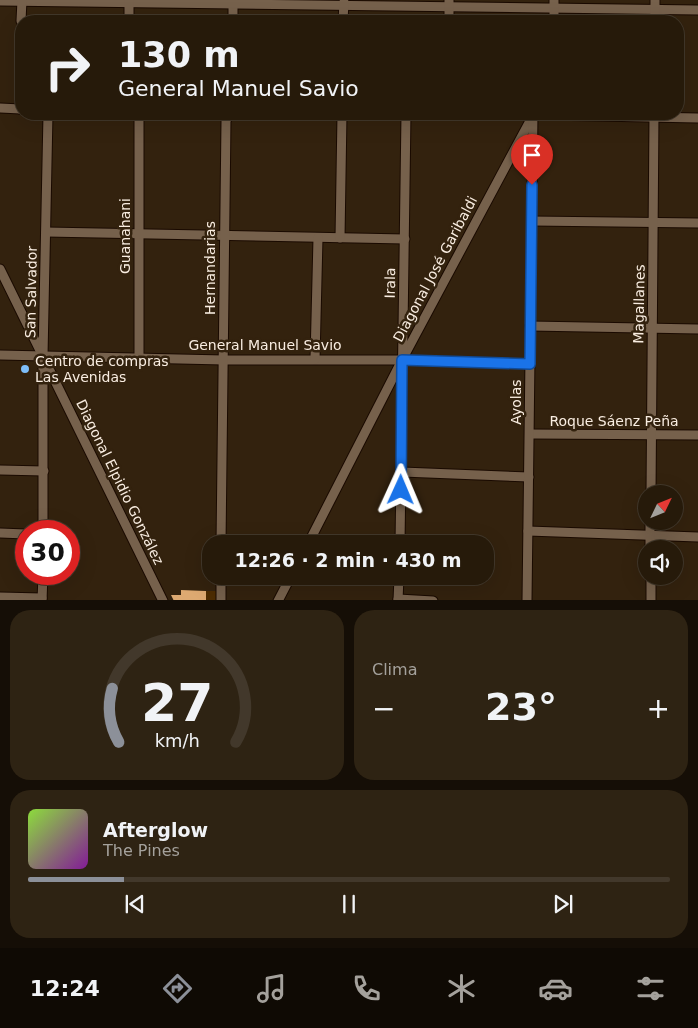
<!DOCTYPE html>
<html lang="es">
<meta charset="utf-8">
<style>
:root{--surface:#261a0a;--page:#2e2313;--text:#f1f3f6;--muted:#a4a19c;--line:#42382b;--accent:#8c9099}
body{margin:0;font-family:"DejaVu Sans",sans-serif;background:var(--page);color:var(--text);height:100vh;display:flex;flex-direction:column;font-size:19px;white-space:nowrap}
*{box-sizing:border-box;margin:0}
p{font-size:16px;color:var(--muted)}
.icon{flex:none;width:28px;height:28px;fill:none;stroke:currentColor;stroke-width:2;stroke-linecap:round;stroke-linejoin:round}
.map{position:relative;height:600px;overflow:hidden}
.panel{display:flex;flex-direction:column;gap:10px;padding:10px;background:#150e06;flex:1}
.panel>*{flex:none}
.banner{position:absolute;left:15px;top:15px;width:669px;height:105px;border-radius:20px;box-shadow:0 5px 20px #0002,0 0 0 1px var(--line);background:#261a0a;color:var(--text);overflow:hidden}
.needle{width:32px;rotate:47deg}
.controls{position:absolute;left:638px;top:485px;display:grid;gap:10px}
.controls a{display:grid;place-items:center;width:45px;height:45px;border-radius:50%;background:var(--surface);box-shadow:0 5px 20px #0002,0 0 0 1px var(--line);font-size:25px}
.speed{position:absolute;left:15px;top:520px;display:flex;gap:10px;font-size:25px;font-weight:700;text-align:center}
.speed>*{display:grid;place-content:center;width:65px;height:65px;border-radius:50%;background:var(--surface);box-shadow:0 5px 20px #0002,0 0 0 1px var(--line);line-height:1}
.speed .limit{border:8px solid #d22;background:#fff;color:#111}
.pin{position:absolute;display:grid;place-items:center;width:42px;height:42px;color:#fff;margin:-51px -21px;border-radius:50% 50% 50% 0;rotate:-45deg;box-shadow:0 0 5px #0007}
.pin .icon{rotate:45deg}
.me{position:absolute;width:55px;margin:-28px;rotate:1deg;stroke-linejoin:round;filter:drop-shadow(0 0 4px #0008)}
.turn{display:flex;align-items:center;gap:18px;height:105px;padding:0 20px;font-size:22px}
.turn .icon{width:65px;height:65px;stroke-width:2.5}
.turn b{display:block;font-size:35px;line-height:42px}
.big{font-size:38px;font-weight:700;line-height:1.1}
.panel .tile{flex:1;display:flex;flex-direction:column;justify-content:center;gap:8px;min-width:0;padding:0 18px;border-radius:20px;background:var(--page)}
.panel .dial{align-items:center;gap:0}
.dial svg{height:130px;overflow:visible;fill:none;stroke:var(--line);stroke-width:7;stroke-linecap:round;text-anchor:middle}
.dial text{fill:var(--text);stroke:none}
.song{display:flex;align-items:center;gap:15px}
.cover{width:60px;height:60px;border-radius:8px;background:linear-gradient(135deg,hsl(90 70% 55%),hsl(290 70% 35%))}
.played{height:5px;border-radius:2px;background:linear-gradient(90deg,var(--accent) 15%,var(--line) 15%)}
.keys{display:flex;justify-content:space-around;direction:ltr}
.heat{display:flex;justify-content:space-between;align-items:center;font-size:28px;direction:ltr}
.panel .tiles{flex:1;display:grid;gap:10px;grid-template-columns:1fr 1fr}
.tile:last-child{grid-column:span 2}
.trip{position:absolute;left:202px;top:535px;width:292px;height:50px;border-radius:20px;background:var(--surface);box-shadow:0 5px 20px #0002,0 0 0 1px var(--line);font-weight:700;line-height:50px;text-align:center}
.tab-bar{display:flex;height:80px;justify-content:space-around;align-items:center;background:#0f0a04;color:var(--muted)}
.tab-bar .icon{width:35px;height:35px}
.tab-bar .current{color:var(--accent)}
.tab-bar b{font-size:22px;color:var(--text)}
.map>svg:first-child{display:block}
</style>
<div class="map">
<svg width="698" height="601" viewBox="0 0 698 601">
<rect width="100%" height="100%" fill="#33220e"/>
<rect fill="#4d2c00" x="206" y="591" width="10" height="9"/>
<path fill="#dda971" d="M181,590L206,591V601H174L171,595H181Z"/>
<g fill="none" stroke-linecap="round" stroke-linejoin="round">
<defs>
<g id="minor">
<path d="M233,0V21"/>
<path d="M0,1L698,10"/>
<path d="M21,21L22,0"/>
<path d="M129,21V0"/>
<path d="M343,21L344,2"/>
<path d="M449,21V0"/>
<path d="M554,21V0"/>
<path d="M655,21V0"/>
<path d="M0,108L21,109"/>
<path d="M20,109L21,30"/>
<path d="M139,114V357"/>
<path d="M500,114L698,118"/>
<path d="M532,221L698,223"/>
<path d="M46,232L405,239"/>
<path d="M340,238L342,114"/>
<path d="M0,269L163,601"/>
<path d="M530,326L698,329"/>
<path d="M0,355L224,360H402L530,364"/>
<path d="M315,359L318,238"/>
<path d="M530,434L698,435"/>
<path d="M0,470L44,471"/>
<path d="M402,472L529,477"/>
<path d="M651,494L654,114"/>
<path d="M43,531V356L48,114"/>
<path d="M528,531L698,537"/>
<path d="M0,533L26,534"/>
<path d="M221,544L226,121L229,114"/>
<path d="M308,544L402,360L532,117"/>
<path d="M400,544L406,114"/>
<path d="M650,549V521"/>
<path d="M651,576V601"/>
<path d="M0,597L42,598"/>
<path d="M398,599L433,601"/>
<path d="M42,601L43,574"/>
<path d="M221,601V576"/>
<path d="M278,601L291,576"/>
<path d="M398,601L399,576"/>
<path d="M527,601L533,114"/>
</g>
</defs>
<use href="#minor" stroke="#1a0a00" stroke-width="11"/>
<use href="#minor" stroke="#76614c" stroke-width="9"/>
</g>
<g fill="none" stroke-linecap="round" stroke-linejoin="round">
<defs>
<path id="route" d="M401,490L402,360L530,364L532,185"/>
</defs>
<use href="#route" stroke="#114b97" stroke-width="12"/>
<use href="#route" stroke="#1a73e8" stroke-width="9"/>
</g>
<circle fill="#7ebef9" stroke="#33220e" stroke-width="2" cx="25" cy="369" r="5"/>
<g text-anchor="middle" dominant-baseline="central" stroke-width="5" stroke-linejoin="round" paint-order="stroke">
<g font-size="14" fill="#f9ede1" stroke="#33220e">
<text transform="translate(125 236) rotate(-90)">Guanahani</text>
<text transform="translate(210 268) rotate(-90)">Hernandarias</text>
<text transform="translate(435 269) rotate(-62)">Diagonal José Garibaldi</text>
<text transform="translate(390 283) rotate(-89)">Irala</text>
<text transform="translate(31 292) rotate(-89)">San Salvador</text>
<text transform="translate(639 304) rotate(-89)">Magallanes</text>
<text x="265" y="345">General Manuel Savio</text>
<text transform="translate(516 402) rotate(-90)">Ayolas</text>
<text x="614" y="421">Roque Sáenz Peña</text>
<text transform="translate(120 482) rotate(64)">Diagonal Elpidio González</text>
</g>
<g font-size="14" fill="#f9ede1" stroke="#33220e" text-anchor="start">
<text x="35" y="361">Centro de compras<tspan x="35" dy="16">Las Avenidas</tspan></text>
</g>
</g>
</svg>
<div class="controls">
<a><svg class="needle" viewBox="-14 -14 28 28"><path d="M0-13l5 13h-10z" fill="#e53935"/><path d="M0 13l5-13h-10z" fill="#a4a19c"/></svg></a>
<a><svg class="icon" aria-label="sound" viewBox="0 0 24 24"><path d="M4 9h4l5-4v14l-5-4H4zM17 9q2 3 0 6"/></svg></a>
</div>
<div class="speed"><div class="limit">30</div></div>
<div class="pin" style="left:532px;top:185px;background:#d93025"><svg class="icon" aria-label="arrive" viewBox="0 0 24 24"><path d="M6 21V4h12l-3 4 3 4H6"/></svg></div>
<svg class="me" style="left:401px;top:490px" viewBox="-20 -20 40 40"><path d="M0-17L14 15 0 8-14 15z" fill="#1a73e8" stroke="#fff" stroke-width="4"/></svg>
<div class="trip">12:26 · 2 min · 430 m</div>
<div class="banner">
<div class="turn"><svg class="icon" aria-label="right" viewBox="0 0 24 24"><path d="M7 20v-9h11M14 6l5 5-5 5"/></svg><div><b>130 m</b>General Manuel Savio</div></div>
</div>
</div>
<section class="panel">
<div class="tiles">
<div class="tile dial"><svg viewBox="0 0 100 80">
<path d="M14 69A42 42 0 1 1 86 69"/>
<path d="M14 69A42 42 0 0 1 10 36" stroke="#8c9099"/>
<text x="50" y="56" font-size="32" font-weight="700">27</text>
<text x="50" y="72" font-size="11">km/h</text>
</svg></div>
<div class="tile"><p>Clima</p>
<div class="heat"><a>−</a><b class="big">23°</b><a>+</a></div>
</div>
<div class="tile">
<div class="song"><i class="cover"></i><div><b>Afterglow</b><p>The Pines</p></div></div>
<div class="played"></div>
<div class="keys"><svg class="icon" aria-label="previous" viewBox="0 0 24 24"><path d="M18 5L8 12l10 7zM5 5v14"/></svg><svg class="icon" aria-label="pause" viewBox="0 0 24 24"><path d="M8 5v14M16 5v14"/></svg><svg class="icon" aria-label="next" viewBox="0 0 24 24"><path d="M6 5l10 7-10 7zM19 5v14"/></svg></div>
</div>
</div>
</section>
<nav class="tab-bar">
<b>12:24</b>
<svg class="icon current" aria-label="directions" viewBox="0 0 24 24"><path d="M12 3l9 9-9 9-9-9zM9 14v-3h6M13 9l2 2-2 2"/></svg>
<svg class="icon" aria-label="music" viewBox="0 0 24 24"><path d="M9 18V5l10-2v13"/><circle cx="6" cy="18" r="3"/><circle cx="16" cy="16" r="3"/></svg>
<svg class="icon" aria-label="phone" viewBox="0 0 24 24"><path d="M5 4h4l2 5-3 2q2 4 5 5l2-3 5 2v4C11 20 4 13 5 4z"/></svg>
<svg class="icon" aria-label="climate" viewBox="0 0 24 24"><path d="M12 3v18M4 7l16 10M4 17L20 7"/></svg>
<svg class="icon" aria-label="car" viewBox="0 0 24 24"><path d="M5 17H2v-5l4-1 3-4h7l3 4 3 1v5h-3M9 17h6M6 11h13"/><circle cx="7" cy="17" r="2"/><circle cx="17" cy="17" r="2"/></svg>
<svg class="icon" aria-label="filters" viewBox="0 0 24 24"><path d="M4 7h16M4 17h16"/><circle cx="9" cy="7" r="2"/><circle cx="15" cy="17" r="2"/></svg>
</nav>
